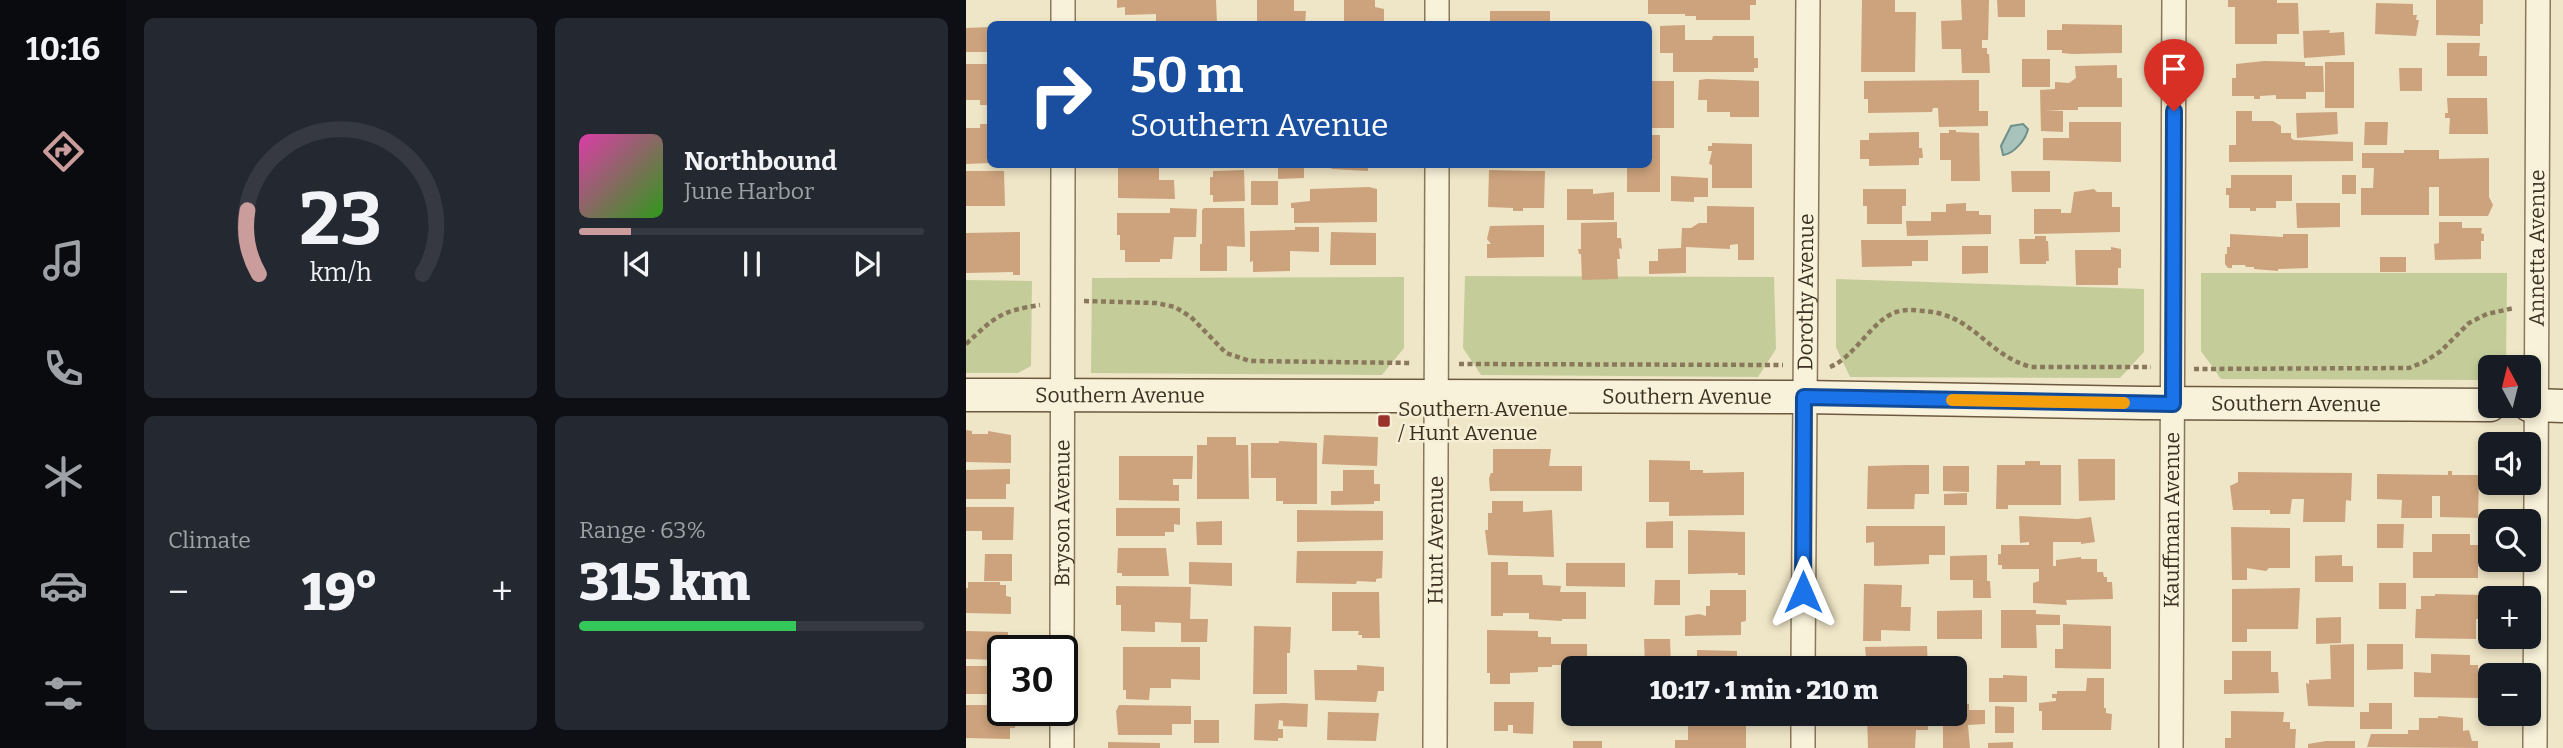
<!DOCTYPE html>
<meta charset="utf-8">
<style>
:root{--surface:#171b24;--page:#242831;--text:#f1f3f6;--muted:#9ea1a6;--line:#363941;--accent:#ca9c9b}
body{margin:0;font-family:Bitter,serif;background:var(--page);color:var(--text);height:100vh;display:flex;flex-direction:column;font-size:26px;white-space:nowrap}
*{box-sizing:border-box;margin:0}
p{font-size:23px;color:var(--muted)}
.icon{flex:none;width:38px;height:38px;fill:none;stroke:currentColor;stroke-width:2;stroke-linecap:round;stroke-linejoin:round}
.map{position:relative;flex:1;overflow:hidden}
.sheet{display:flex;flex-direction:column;gap:18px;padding:18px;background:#0d0f14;width:840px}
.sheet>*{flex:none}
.guide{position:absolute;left:21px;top:21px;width:665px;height:147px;border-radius:10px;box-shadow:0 4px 10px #0003;background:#1a4fa0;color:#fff;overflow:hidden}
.needle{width:46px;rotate:353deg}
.buttons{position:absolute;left:1512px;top:355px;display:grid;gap:14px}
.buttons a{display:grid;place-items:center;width:63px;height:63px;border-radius:10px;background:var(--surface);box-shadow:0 4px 10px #0003;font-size:35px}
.speed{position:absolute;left:21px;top:635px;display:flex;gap:14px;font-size:35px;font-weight:700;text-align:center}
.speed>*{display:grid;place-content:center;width:91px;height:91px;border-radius:50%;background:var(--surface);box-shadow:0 4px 10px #0003;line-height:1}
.speed .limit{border:4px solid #111;border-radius:10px;background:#fff;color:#111}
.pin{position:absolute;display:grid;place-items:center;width:60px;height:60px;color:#fff;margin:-72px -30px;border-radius:50% 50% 50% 0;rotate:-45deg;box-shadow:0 0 7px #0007}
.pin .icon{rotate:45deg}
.me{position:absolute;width:77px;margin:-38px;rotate:0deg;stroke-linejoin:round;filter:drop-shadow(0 0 5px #0008)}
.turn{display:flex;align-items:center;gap:24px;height:147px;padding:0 28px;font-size:32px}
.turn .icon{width:91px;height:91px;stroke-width:2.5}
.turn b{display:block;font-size:49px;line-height:60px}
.big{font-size:52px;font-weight:800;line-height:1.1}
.sheet .tile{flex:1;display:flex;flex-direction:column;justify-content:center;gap:10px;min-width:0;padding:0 24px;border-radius:10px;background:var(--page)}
.sheet .dial{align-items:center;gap:0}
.dial svg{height:182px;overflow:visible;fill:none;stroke:var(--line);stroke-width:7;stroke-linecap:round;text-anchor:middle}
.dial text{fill:var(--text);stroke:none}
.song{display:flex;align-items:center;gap:21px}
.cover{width:84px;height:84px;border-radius:10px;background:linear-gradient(135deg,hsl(320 70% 55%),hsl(110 70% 35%))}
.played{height:7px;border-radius:4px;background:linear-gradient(90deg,var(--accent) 15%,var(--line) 15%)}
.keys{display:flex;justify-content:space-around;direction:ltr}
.heat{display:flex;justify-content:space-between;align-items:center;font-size:38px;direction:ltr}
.charge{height:10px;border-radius:5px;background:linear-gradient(90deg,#34c759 63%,var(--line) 0)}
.sheet .tiles{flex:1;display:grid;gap:18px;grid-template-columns:repeat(2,1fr)}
.trip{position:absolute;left:595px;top:656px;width:406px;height:70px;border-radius:10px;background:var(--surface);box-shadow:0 4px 10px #0003;font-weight:800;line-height:70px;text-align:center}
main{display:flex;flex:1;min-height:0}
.menu{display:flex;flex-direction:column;width:126px;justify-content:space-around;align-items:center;background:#090b0e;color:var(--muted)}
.menu .icon{width:49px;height:49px}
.menu .active{color:var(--accent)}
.menu b{font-size:32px;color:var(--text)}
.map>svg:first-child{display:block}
</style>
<main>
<nav class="menu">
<b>10:16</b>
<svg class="icon active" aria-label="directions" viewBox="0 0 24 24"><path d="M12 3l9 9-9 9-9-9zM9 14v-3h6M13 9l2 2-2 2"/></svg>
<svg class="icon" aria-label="music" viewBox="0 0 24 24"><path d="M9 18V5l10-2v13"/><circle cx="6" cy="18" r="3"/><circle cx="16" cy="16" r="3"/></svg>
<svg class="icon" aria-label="phone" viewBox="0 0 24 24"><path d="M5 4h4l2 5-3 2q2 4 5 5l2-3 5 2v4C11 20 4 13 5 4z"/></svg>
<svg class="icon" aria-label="climate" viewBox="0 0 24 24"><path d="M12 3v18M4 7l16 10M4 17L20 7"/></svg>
<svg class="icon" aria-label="car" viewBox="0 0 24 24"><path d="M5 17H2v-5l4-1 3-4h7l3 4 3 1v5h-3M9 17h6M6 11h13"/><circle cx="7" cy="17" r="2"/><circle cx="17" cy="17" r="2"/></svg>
<svg class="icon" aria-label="filters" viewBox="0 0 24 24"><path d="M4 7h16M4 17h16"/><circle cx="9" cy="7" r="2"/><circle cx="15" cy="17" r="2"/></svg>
</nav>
<section class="sheet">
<div class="tiles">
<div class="tile dial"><svg viewBox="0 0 100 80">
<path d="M14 69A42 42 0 1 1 86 69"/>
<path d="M14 69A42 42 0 0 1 9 41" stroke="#ca9c9b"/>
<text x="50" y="56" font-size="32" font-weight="700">23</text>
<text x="50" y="72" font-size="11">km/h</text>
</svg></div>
<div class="tile">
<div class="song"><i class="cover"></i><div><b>Northbound</b><p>June Harbor</p></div></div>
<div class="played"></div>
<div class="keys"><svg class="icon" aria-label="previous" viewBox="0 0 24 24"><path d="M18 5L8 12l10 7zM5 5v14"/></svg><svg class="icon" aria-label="pause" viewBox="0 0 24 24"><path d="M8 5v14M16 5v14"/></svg><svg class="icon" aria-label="next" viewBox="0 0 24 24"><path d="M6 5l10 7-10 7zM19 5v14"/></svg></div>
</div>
<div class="tile"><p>Climate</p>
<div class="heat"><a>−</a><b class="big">19°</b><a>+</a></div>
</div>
<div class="tile"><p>Range · 63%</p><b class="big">315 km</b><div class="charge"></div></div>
</div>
</section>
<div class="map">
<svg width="1597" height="748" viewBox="0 0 1597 748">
<rect width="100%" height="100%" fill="#efe5c7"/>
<g fill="#c4cd9a">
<path d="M1235,273H1541L1540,366L1524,368V380L1255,379L1235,351Z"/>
<path d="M499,276L808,277L810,349L792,377L515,375L497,348Z"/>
<path d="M438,277V348L416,375L125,373L126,278Z"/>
<path d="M870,279L1178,289V352L1154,378L884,377L870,347Z"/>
<path d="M0,280L66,281L65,366L52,373H0Z"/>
</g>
<path fill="#a8c2bc" stroke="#6e918b" stroke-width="2" d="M1057,124L1062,129C1060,139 1048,154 1037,155L1035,146L1045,126Z"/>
<g fill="#cda37d">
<path d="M151,0H250L251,23L190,24V14L159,15V7L151,8Z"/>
<path d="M291,0H328V11H340L339,24H291Z"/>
<path d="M378,0H409V7L418,9V24H378Z"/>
<path d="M682,0H790V5H784V20H730V16H719V14H682Z"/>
<path d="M896,0H929V12H950L949,72H895Z"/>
<path d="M995,0H1023L1022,40H1016V48H1021V54H1023L1024,73H996L995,49H976L975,21L996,20Z"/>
<path d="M1031,0H1059V17H1032Z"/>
<path d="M1262,0H1311V3H1332L1333,34H1311V44H1269V7H1262Z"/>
<path d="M1470,0H1517V24H1514V36L1470,35Z"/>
<path d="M1410,3L1447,4V15H1451L1450,20H1453L1450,36L1409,34Z"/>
<rect x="524" y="11" width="60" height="13"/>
<path d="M1096,24L1156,25V53L1106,54L1096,53V50H1081V30H1096Z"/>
<path d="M719,25V40H746L747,36H788V58H792V68H788V72H707V53H694V26Z"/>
<path d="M24,27V52H0V28Z"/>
<path d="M1364,30L1363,33L1378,32L1379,55L1338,58L1337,31Z"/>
<path d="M1481,43H1514L1513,56H1521V76H1481Z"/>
<rect x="1056" y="59" width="28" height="28"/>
<path d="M1298,61L1339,62V66H1357L1358,92H1340V99H1310V95L1294,96V99H1288V96H1266V78H1270V64Z"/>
<rect x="1359" y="62" width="29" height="46"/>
<path d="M0,64H24V96H21V105H14V100H0Z"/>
<path d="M1151,65V78H1156V107H1112V110H1079L1097,111V132L1075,131L1074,90L1089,89V82L1103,83L1110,78L1109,66Z"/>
<path d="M1433,68H1456V91H1434Z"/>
<path d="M741,79L793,81V117H764V112H741V100H732L733,80Z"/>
<path d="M1013,80V111H1022V126L973,127L972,108H967L966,112L902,113V99H898V81Z"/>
<rect x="682" y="81" width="26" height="47"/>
<path d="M1481,98H1521L1522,134H1483L1484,118H1479V113H1482Z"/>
<path d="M1270,111H1286V121H1307L1315,126V133H1325V138L1328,140L1387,142V161L1263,162V145H1270Z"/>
<path d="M1371,112L1372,134L1331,138L1330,113Z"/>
<path d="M1103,122H1155V162L1077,160V138H1103Z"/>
<path d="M1399,122H1422L1421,145H1398Z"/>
<path d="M14,124H21V133H24V163L0,164V128H14Z"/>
<path d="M983,130H990V132L1013,133L1014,181H985V160H974V133H983Z"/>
<path d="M953,132V148H956L957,158H953V165L903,166V159H894V140H903V133Z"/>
<path d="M682,135H694V192H661V164H682Z"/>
<path d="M746,143L786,144V188H746V165L743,164L746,151H742V146H746Z"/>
<path d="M1438,150H1473V159L1523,158V197L1527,205L1522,216H1473V187H1463V215H1395V188H1407L1408,168H1396V153H1438Z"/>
<path d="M312,164H338V178L312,179Z"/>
<path d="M360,164H411L412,168H402V171L366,169Z"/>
<path d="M152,166H193V180H208L209,199L152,198Z"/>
<path d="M278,170L279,201L247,202V195H244V177H247V171Z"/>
<path d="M523,170L579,171L578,208H557V211H547V208L522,207Z"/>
<path d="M0,171H38L39,206H0Z"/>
<path d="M1045,171H1084V192H1046Z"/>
<path d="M1265,175H1326V201H1310V208H1290V211H1284V208H1263V195H1260V188H1265Z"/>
<rect x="1376" y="175" width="14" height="19"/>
<path d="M705,176L742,178V197H728V202L705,201Z"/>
<rect x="285" y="181" width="27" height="24"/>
<path d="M403,187L411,189V222L328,223V208H325V203L344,201V189Z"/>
<path d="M601,189H627V194L648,192V220H601Z"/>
<path d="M897,189H940V206H936V224H901V206H897Z"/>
<path d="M1128,189L1131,192H1146V207H1154V232L1068,234V209H1095V213H1105L1108,192Z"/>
<path d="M1000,203V211H1013V215H1025V234L941,236L940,221H965V212H980V204Z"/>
<path d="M1330,203H1374V227L1331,228Z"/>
<path d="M741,206L788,207V260H772V244L764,245V249L720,247V273L683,274V261H692V249L715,248L716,228H725L733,223H741Z"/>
<path d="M204,208L231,209L230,237H208L206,259H194V262H159V250H154V235H151V213H204Z"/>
<path d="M238,208H278L279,247L261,246V271H234V244H236V210Z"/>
<path d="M651,222V238H655L656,249L653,248L654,259H651L652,279L616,280L615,254H613L612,249H615V223Z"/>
<path d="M1473,222H1496V228H1516L1515,233L1518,234V241H1515V259L1469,260L1468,244L1473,243Z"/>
<path d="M578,225V257L521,258V244H525L521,239L524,226Z"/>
<path d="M329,227H353V252L324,251V271L287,272V261L284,262V231L329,230Z"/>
<path d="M54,232V275H47V272L0,273V233Z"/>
<path d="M365,232L410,233V265H364Z"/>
<path d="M1264,234L1317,237V234H1342V268L1312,269V271L1288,269V267H1280L1279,265H1266V268H1262L1259,264V254H1261V247H1264Z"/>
<path d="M1069,236H1080V241H1082L1083,261H1080V264H1054L1053,239H1069Z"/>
<path d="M895,240H962V261H946V266L896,267Z"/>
<path d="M996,246H1022V273L996,274Z"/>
<path d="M1145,247L1155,249V268H1152V285H1110L1109,250H1145Z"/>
<rect x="1414" y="257" width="26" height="15"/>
<path d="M0,430L6,431V434H22V431L45,435V463L0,462Z"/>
<path d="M358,435L412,437L411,466L356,464Z"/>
<path d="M241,437H270V445H282L283,499H231V445H241Z"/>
<path d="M313,441L351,443V504H317V501H310V478H285V443H313Z"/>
<path d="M527,449H585L583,466H616V491H524L523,478L525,473H527Z"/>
<path d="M153,456H227L226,479H207V485H213V501L153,500Z"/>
<path d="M1112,459H1149V500L1113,501Z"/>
<path d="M683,460L724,461V470H737V473L778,472V515L703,516V502H683Z"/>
<path d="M1059,461H1074V465H1095V505H1042V509H1030L1031,465H1059Z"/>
<path d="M939,465H963V494H949L948,509H901L902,466Z"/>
<path d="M977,466H1003V492L977,491Z"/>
<path d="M44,469V484H40V499H0V470Z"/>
<path d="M377,470H408V484H414V501H408V504L365,505V491H377Z"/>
<path d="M1482,471H1486V475H1513L1512,518L1474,517V496H1466V518H1435L1436,500L1411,499V474L1482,475Z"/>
<path d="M1272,472L1386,473L1385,501L1380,500L1379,522H1337L1338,499H1326L1324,514H1304V510H1267L1264,486L1272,482Z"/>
<path d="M1001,493V505H978V494Z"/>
<path d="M526,501H557V512L586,510L588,557L522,555L519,530H522V513H526Z"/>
<path d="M0,507H48L47,540H16V531H0Z"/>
<path d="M150,508H214V525L208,524V532H199V536H150Z"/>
<path d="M331,510L417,511V540L331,542Z"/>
<path d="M1053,516L1112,519L1125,517L1129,542L1115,544V542H1087V566H1090V560L1115,557V559H1131V572H1137L1138,577H1141V582H1146L1147,599L1100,600L1101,605L1067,603V583L1073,581V569H1036V565H1032V554H1035V545H1063V542L1054,543Z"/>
<path d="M256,521V545H231L230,522Z"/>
<path d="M707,521V548H680V522Z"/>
<path d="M1411,524H1438L1437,548H1411Z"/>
<path d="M900,526H979V555H963V564L908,566V542L900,543Z"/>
<path d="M1265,527L1324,528V568H1303L1300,571L1281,568V580H1266Z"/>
<path d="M722,530L779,532V575H772V573L722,574Z"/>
<path d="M1466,534H1504V545H1512V578H1447V552H1466Z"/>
<path d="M152,548H200L203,576H156V573H151Z"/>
<path d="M331,551H417L416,578L410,579V582L391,581L390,584L330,583Z"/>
<path d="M19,554H46V581H18Z"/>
<path d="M1021,555V581H1024L1025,598H1007V580H984V556Z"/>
<path d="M1376,555V566H1387V582H1349V556Z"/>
<path d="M223,562L266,563V586L223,584Z"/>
<path d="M525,562H542V575H576L577,585L595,586L594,592H620V619H596V621L563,619V613H537V616H525Z"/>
<path d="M600,563H659V587L600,586Z"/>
<path d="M689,580H714V605H688Z"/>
<path d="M2,582H34V585H40V596L45,597V614L0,613V588H2Z"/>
<rect x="1413" y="583" width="27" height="26"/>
<path d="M898,584L936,585L935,607H945L944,631L915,630V641H897Z"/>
<path d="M150,586L225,587L224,619H242L241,642H215V623L189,622V632L155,631V605H150Z"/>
<path d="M1334,588L1332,629H1281V642H1266V589Z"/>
<path d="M744,590H780V621L775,622V635L719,636V616L733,614L740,616V606H744Z"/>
<path d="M366,592H413L414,638H396V635H392L393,631H366Z"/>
<path d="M1469,594L1517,595V619H1510V639L1449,638L1450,609H1455V596H1469Z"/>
<path d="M1016,610V639H971V611Z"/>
<path d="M1035,610H1070V614L1094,615V625H1070L1071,648H1035Z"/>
<path d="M1375,617V643L1350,644V618Z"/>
<path d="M1097,624L1145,626V669L1089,668V649H1097Z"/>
<path d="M288,626L325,627L324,653H321V694H287Z"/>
<path d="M521,630L572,631V637H585V644H621V668H607V685H596L597,665H586V667H572V672L544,673V684H524V673H521Z"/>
<path d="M0,631L42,632V651H37V660L0,659Z"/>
<path d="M678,639H704L705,665L679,666Z"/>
<path d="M1388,644V707L1342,706L1340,683L1343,684V680L1365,679L1364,645Z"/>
<path d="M1401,644H1437V669L1401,670Z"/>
<path d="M961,646L962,668H901L899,647Z"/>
<path d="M157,647H234V680L205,679V688H184L183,700L160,699V690H157Z"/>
<path d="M731,650L771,651V662H778V668H731Z"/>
<path d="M1266,651H1305V672H1312L1313,693L1258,694V680H1266Z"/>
<path d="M1465,654L1504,655V665H1512L1513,698L1448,697V672L1465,673Z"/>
<path d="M391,665L418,667V691H412L410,702L349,700L348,670H391Z"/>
<rect x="0" y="666" width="37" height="28"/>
<rect x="989" y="675" width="12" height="24"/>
<path d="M1037,675L1061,676V702H1023V678H1037Z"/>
<path d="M1121,678H1138V708H1140V713L1146,714L1145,730H1076V711H1073V703L1090,701V698H1086V694H1091V691H1120Z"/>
<path d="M598,689L607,690V715H598L595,692H598Z"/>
<path d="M528,702H568L567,734L547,733V725H542V731H528Z"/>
<path d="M317,703L342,704L341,727L317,726V721L313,720L312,729H317V738H312V741L288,740L289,704Z"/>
<path d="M1403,703H1426V729H1394V712H1403Z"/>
<path d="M989,704H1003V710H1019V724L1002,725L1004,748H977V714H989Z"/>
<path d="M0,705H37V710H49V728H44V739L0,738Z"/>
<path d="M153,705L225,706V724H206V735H152L150,711Z"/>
<path d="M1029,706L1048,707V733H1029Z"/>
<path d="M1265,711L1318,712L1317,722H1324V729H1330L1329,748H1259V738H1265Z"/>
<path d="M362,712L413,713L410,741L361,740Z"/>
<path d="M671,714H696V724H672Z"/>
<path d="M722,714H780V748H709V740H722Z"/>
<path d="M901,714H962V730H950L949,748H902Z"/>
<path d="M1472,716L1497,718V731L1503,730L1506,741H1512V748L1401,747L1405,734H1442V730H1453V718H1472Z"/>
<rect x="228" y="720" width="25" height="23"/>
<rect x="607" y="741" width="29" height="7"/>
<path d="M1360,741H1389V748H1342V744Z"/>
<path d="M142,742L194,743V748H142Z"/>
<path d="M1047,742V748H1022V743Z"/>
</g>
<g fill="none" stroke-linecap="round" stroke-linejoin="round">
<defs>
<g id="street">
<path d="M97,24V0"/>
<path d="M471,24V0"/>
<path id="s1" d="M96,651L97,164"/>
<path id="s2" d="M837,668L842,0"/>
<path d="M96,748V710"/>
<path id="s3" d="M469,748L471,164"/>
<path d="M837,748V714"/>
<path id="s4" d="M1205,748L1208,0"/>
<path id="s5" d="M1569,748L1572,0"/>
</g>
<g id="secondary">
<path id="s6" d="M0,395L838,397L1177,403L1524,405"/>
<path d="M1563,405L1597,406"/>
</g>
</defs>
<use href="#street" stroke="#8a785c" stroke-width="26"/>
<use href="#secondary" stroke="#6c593f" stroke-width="35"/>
<g stroke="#8a785c" stroke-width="4.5" stroke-dasharray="5 3.5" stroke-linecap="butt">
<path d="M118,301L190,303L209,307L225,317L260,353L284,361L446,363"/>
<path d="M0,344C29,317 34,311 74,305"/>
<path d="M493,364L817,365"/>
<path d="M864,367C890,356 905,321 930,312C939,309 948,310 957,311C1008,314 1019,354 1065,367H1185"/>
<path d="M1228,369L1443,368L1458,362L1475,351L1503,323L1521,314L1548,308"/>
</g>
<use href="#street" stroke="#f9f2da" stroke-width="23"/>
<use href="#secondary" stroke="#f9f2da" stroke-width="32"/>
</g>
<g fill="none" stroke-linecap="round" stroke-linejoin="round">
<defs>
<path id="route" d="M837,592L838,397L1207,404L1208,111"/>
</defs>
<use href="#route" stroke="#114b97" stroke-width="18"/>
<use href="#route" stroke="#1a73e8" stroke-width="12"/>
<path stroke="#f59e0b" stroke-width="12" d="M986,400L1158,403"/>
</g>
<rect fill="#9a322c" stroke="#f6efd6" stroke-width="2.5" x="411" y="414" width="14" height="14" rx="3.5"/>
<g text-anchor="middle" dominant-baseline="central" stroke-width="5" stroke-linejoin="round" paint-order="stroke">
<g font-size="21" fill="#3b2f20" stroke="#f6efd6">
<text stroke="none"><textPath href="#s5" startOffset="500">Annetta Avenue</textPath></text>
<text stroke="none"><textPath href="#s2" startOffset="376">Dorothy Avenue</textPath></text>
<text stroke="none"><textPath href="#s6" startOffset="154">Southern Avenue</textPath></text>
<text stroke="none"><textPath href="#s6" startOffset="721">Southern Avenue</textPath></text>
<text stroke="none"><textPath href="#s6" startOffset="1330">Southern Avenue</textPath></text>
<text stroke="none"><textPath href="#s1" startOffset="138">Bryson Avenue</textPath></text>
<text stroke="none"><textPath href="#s4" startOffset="228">Kauffman Avenue</textPath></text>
<text stroke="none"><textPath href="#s3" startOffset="208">Hunt Avenue</textPath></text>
</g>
<g font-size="21" fill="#3b2f20" stroke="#f6efd6" text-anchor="start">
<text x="432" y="409">Southern Avenue<tspan x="432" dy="24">/ Hunt Avenue</tspan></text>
</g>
</g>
</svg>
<div class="buttons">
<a><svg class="needle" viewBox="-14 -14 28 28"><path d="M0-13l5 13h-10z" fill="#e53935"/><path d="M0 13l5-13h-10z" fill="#9ea1a6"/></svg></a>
<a><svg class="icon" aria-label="sound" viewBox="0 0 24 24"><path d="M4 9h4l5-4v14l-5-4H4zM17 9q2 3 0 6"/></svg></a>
<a><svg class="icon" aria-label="search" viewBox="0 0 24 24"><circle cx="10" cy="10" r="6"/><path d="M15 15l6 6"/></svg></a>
<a>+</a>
<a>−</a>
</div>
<div class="speed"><div class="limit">30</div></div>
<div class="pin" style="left:1208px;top:111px;background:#d93025"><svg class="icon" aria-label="arrive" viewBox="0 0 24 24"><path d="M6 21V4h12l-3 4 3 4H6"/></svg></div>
<svg class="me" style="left:837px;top:592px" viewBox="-20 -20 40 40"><path d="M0-17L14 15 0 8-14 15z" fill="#1a73e8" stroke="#fff" stroke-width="4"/></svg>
<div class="trip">10:17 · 1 min · 210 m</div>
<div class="guide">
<div class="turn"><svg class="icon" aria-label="right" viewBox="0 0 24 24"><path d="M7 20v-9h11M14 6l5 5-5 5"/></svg><div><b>50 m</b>Southern Avenue</div></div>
</div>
</div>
</main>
